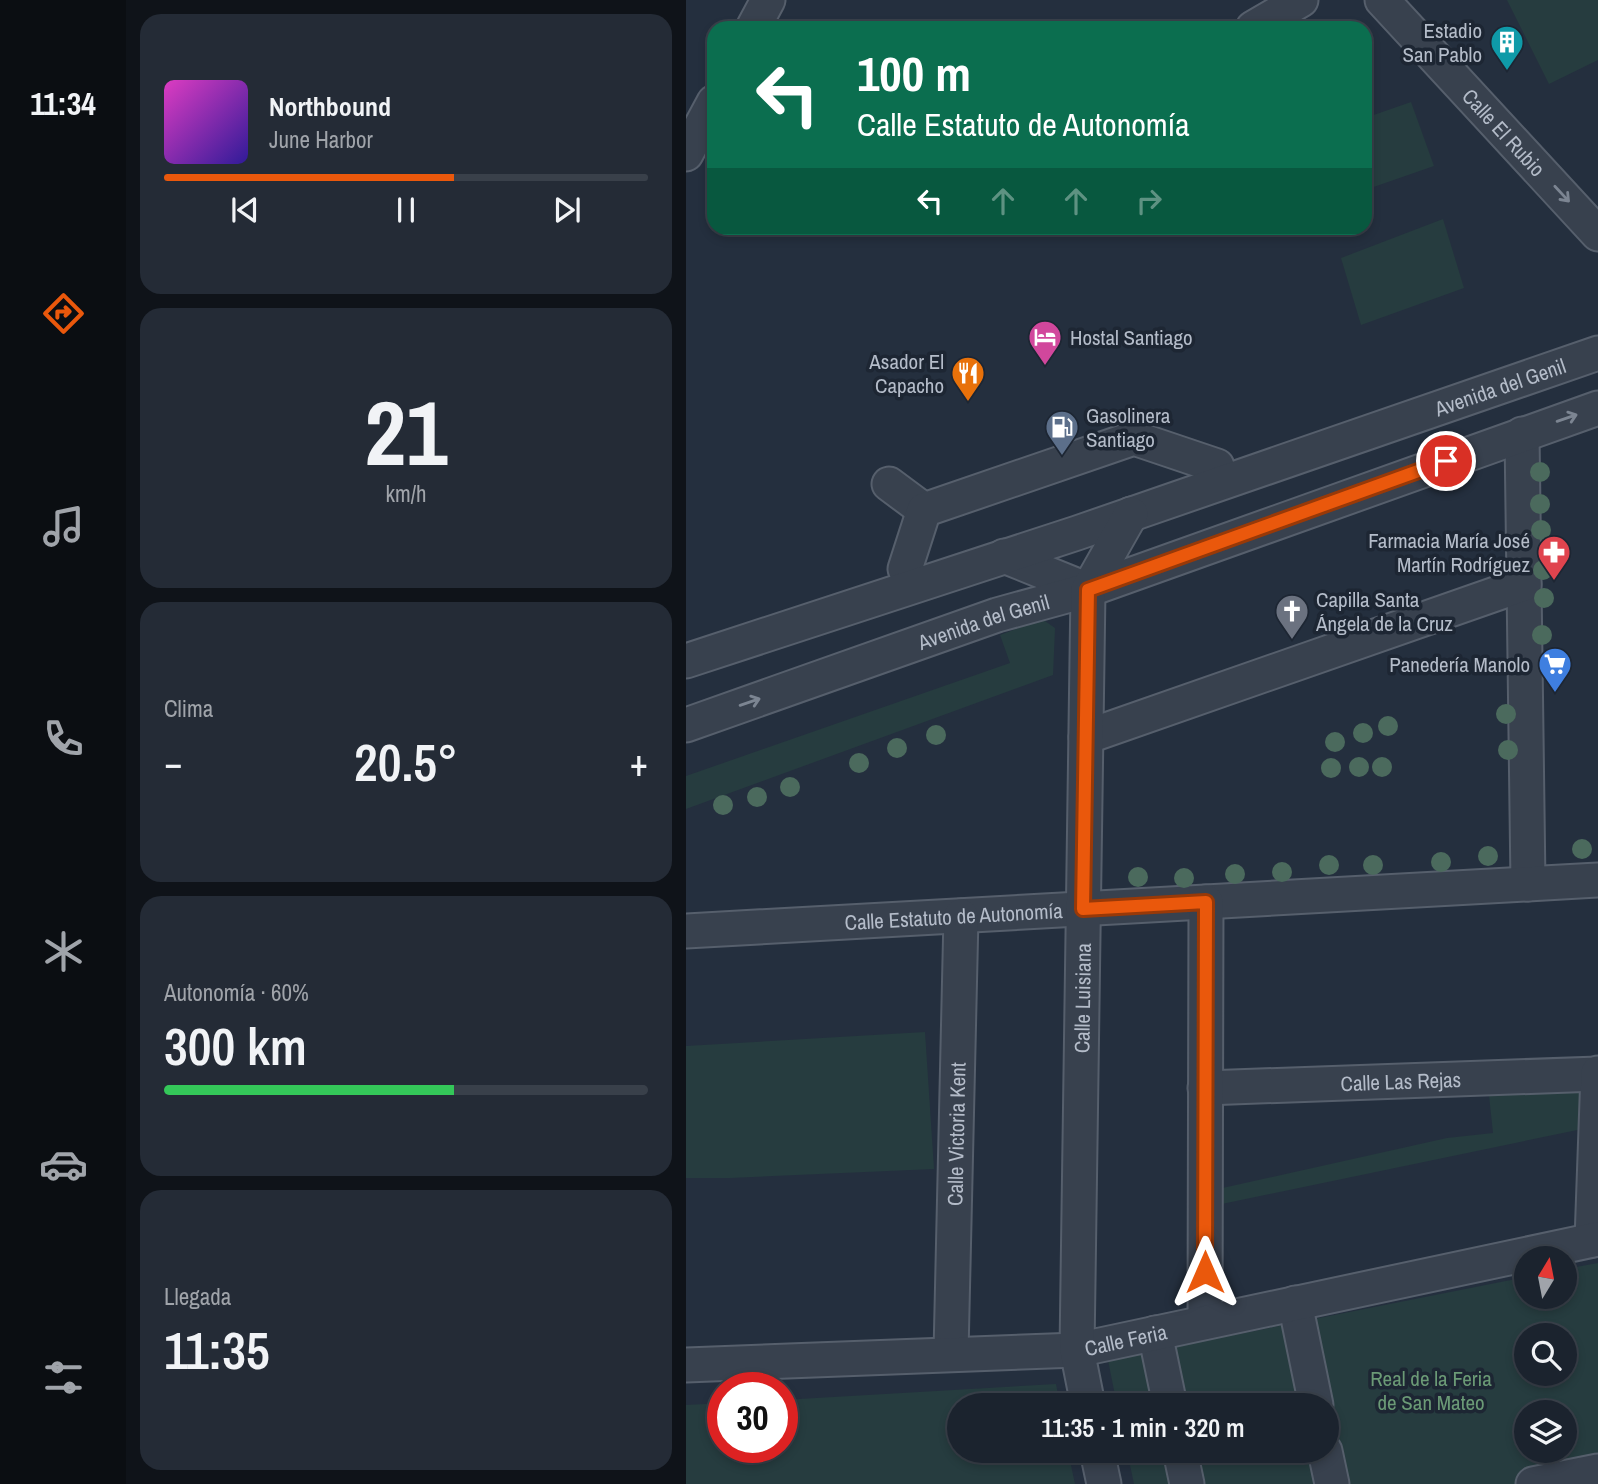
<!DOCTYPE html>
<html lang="es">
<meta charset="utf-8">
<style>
:root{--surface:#1b232e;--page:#242b36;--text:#f1f3f6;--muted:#a0a4aa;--line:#39404a;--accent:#ea580c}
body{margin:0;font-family:"Archivo Narrow",sans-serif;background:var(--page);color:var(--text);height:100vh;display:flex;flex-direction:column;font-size:26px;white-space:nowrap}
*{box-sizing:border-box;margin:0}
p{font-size:23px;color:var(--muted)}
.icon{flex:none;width:38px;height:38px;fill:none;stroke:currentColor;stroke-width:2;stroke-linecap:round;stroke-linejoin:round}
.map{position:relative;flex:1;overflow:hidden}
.panel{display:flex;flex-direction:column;gap:14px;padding:14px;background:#0f1319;width:560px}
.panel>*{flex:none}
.top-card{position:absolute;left:21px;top:21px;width:665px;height:214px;border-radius:21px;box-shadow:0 4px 10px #0003,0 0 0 2px var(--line);background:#0b6e4f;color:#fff;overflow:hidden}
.needle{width:46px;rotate:10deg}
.controls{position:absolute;left:828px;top:1246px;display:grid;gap:14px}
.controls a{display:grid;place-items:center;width:63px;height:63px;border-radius:50%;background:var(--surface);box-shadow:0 4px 10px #0003,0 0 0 2px var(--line);font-size:35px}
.speed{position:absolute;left:21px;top:1372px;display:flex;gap:14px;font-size:35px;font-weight:700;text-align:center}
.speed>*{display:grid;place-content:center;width:91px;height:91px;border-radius:50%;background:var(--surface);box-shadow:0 4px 10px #0003,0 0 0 2px var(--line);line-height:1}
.speed .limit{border:10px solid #d22;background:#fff;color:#111}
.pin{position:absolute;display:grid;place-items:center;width:60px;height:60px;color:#fff;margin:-30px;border:4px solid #fff;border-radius:50%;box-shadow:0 2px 7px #0007}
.me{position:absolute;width:77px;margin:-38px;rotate:0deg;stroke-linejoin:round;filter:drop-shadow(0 0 5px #0008)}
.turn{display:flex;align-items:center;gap:24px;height:147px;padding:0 35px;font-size:32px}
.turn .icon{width:91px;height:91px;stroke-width:2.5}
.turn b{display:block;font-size:49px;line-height:60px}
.lanes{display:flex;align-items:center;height:66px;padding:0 35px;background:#0003;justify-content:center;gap:35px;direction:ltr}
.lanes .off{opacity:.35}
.big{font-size:52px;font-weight:600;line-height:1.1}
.panel .card{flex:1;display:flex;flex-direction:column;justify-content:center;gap:10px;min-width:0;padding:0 24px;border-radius:21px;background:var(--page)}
.panel .dial{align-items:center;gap:0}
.dial b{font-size:91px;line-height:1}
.song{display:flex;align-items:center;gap:21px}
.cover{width:84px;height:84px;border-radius:10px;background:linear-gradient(135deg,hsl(310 70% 55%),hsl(250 70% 35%))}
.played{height:7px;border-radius:4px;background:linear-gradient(90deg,var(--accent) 60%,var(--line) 60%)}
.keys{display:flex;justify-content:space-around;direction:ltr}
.heat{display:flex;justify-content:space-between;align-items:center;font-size:38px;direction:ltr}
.charge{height:10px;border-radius:5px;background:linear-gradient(90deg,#34c759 60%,var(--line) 0)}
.trip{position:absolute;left:261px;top:1393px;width:392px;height:70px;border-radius:35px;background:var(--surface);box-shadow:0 4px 10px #0003,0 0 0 2px var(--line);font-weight:600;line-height:70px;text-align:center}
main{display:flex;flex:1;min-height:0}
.tab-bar{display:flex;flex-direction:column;width:126px;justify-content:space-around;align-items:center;background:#0b0e12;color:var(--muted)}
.tab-bar .icon{width:49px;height:49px}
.tab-bar .active{color:var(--accent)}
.tab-bar b{font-size:32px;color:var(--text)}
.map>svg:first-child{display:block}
</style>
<main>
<nav class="tab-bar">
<b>11:34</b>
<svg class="icon active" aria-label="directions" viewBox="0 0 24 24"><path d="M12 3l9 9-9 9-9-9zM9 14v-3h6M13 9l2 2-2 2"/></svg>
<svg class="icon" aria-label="music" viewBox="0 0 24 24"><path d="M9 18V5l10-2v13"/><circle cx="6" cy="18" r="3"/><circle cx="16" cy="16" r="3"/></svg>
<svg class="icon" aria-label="phone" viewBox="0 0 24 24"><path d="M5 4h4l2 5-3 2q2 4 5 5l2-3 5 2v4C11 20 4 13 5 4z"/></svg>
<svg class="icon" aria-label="climate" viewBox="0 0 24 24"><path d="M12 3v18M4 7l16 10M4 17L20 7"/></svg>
<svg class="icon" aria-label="car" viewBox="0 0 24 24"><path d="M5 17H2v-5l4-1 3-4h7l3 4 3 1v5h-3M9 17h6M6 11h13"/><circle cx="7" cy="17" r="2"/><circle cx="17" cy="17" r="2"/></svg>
<svg class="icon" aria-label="filters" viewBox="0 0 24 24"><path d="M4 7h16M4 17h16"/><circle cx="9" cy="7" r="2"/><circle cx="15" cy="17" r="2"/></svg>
</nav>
<section class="panel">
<div class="card">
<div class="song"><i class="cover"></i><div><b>Northbound</b><p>June Harbor</p></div></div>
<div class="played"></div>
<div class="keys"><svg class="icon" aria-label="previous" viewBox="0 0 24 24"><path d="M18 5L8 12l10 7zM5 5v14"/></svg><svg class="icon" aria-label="pause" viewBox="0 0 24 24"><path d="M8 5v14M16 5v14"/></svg><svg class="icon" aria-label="next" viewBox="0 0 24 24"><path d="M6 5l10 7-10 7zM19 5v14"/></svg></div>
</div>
<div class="card dial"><b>21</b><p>km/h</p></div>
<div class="card"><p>Clima</p>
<div class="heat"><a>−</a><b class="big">20.5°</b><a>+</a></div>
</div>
<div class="card"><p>Autonomía · 60%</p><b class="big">300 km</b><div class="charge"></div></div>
<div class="card"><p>Llegada</p><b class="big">11:35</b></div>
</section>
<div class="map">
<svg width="912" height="1484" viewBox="0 0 912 1484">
<rect width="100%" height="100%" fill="#242f3e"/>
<g fill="#263c3f" fill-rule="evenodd">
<path d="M821,0H912V60L863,84Z"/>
<path d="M725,102L748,166L679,190V118Z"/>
<path d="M757,219L778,288L675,325L655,258Z"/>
<path d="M356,619L369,628L367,675L0,809V776L324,663L314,635Z"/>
<path d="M239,1032L248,1169L44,1178H0V1046Z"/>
<path d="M899,1082L901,1128L531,1205L532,1189L761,1138L807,1133L802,1086Z"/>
<path d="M912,1263V1484H448L441,1451H640V1405H431L422,1360L840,1277V1297H878L879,1269ZM840,1335H878V1374H840ZM840,1412H878V1451H840Z"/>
<path d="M370,1384L374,1405H273V1451H382L389,1484H0V1405L37,1403V1447H96V1400Z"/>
</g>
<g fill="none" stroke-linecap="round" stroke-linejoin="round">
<defs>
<g id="minor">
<path id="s1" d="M696,0L912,234"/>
<path d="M67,28L82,0"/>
<path d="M567,28L615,0"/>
<path d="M0,154L28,102"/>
<path d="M836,434L842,884"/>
<path d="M203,484L238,510"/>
<path d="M318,556L402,590"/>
<path d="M219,569L238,510L448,438L531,466"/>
<path id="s2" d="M0,661L391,533L912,353"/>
<path id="s3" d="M0,725L311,615L402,590L912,408"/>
<path d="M400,737L838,584"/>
<path id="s4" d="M0,931L912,880"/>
<path id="s5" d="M519,1088L912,1074"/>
<path d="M906,1240L912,1073"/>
<path d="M609,1303L630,1405"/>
<path d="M519,1322L520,902"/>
<path d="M469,1333L484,1405"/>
<path id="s6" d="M265,1353L275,916"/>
<path id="s7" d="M0,1365L391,1350L912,1239"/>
<path id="s8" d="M402,1405L391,1350L402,590L445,514"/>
<path d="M411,1451L418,1484"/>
<path d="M494,1451L501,1484"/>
<path d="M639,1451L646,1484"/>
<path d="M847,1484L912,1471"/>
</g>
</defs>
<use href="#minor" stroke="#565f6c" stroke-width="37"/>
<use href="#minor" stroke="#38414e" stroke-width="33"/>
</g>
<g fill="#4b6a5d">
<circle cx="854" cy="472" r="10"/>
<circle cx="854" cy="504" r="10"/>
<circle cx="855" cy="530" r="10"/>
<circle cx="857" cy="570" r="10"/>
<circle cx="858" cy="598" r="10"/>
<circle cx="856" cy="635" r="10"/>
<circle cx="820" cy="714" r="10"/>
<circle cx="702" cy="726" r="10"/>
<circle cx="677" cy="733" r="10"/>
<circle cx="250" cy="735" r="10"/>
<circle cx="649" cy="742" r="10"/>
<circle cx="211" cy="748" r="10"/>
<circle cx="822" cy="750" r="10"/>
<circle cx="173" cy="763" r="10"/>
<circle cx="673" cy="767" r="10"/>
<circle cx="696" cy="767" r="10"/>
<circle cx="645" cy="768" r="10"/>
<circle cx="104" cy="787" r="10"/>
<circle cx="71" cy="797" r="10"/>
<circle cx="37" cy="805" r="10"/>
<circle cx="896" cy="849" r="10"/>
<circle cx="802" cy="856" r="10"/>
<circle cx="755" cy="862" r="10"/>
<circle cx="643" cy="865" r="10"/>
<circle cx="687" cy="865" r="10"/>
<circle cx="596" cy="872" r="10"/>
<circle cx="549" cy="874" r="10"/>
<circle cx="452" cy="877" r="10"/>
<circle cx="498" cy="878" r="10"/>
</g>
<defs><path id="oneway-shaft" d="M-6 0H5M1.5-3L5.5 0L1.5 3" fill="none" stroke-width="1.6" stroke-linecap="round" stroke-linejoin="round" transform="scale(1.75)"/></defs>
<g stroke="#7c8592">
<use href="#oneway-shaft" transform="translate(876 194) rotate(47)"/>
<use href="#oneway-shaft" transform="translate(881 418) rotate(-19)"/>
<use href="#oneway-shaft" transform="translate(64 702) rotate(-19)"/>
</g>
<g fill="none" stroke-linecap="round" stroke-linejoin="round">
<defs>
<path id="route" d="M519,1272L520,902L397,909L402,590L760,461"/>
</defs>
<use href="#route" stroke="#983908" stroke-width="18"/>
<use href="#route" stroke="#ea580c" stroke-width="12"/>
</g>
<defs>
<symbol id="building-pin" viewBox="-11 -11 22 30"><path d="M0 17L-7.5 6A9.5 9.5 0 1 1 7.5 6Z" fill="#0f9aa8" stroke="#1d2633"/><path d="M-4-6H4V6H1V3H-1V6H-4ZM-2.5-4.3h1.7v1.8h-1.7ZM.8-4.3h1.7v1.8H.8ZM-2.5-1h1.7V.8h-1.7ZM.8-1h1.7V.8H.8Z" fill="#fff"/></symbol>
<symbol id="hotel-pin" viewBox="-11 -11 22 30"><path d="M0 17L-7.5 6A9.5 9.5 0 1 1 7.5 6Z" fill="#d1479c" stroke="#1d2633"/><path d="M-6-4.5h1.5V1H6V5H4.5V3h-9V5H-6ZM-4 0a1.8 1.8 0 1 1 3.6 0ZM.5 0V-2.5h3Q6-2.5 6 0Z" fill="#fff"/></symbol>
<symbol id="restaurant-pin" viewBox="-11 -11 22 30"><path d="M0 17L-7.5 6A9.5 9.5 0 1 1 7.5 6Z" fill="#e8710a" stroke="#1d2633"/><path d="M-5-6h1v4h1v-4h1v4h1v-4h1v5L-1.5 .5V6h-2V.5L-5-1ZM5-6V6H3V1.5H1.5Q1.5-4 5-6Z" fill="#fff"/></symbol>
<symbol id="fuel-pin" viewBox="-11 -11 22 30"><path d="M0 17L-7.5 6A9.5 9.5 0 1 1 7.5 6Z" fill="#5c6f8a" stroke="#1d2633"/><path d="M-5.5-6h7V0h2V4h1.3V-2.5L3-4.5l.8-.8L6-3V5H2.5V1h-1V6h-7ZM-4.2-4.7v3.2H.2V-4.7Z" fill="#fff"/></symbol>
<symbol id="pharmacy-pin" viewBox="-11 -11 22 30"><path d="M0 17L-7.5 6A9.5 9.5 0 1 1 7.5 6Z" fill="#e0444e" stroke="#1d2633"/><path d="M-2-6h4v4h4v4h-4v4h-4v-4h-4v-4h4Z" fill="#fff"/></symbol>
<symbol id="church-pin" viewBox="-11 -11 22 30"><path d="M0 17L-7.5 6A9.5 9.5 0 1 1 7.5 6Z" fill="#6b7280" stroke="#1d2633"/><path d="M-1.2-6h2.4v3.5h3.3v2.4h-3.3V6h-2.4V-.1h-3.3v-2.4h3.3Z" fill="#fff"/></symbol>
<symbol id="supermarket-pin" viewBox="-11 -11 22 30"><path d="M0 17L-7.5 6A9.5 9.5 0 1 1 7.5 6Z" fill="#3f7fe0" stroke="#1d2633"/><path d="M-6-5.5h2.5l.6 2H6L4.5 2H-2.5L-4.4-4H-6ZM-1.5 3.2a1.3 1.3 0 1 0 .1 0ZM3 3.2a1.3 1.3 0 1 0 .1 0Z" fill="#fff"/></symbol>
</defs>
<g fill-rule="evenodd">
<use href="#building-pin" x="802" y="23" width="38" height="52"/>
<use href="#hotel-pin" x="340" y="318" width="38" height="52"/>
<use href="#restaurant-pin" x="263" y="354" width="38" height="52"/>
<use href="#fuel-pin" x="357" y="408" width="38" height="52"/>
<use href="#pharmacy-pin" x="849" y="533" width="38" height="52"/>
<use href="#church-pin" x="587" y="592" width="38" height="52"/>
<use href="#supermarket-pin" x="850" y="645" width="38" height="52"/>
</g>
<g text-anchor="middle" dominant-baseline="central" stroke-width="7" stroke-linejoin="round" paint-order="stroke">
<g font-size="21" fill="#b4bcc9" stroke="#1d2633" text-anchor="end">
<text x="796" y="30">Estadio<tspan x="796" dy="24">San Pablo</tspan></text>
<text x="384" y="337" text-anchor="start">Hostal Santiago</text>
<text x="258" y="361">Asador El<tspan x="258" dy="24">Capacho</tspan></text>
<text x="400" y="415" text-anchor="start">Gasolinera<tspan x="400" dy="24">Santiago</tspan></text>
<text x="844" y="540">Farmacia María José<tspan x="844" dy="24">Martín Rodríguez</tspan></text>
<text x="630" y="599" text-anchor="start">Capilla Santa<tspan x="630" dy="24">Ángela de la Cruz</tspan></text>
<text x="844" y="664">Panedería Manolo</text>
</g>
<g font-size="21" fill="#b4bcc9" stroke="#1d2633">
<text stroke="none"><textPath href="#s1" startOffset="180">Calle El Rubio</textPath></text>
<text stroke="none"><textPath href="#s2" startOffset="859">Avenida del Genil</textPath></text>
<text stroke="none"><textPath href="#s3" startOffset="315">Avenida del Genil</textPath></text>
<text stroke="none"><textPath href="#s4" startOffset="268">Calle Estatuto de Autonomía</textPath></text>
<text stroke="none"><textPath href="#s8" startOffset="408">Calle Luisiana</textPath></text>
<text stroke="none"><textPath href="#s5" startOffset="196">Calle Las Rejas</textPath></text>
<text stroke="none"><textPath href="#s6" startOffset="219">Calle Victoria Kent</textPath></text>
<text stroke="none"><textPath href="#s7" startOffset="441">Calle Feria</textPath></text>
</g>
<g font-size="21" fill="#6b9a76" stroke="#1d2633">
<text x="745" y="1378">Real de la Feria<tspan x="745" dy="24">de San Mateo</tspan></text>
</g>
</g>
</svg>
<div class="controls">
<a><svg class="needle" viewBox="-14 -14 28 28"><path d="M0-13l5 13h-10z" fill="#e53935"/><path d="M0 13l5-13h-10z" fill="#a0a4aa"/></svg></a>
<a><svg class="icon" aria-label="search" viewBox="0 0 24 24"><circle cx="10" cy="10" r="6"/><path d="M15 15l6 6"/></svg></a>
<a><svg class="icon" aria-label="layers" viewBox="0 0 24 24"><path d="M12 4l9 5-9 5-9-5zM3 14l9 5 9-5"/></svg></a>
</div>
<div class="speed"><div class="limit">30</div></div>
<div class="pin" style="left:760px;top:461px;background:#d93025"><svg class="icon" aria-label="arrive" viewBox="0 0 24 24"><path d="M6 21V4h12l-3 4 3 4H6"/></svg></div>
<svg class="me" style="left:519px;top:1272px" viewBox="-20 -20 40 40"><path d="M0-17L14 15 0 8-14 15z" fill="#ea580c" stroke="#fff" stroke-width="4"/></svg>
<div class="trip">11:35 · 1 min · 320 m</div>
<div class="top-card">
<div class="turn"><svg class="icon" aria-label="left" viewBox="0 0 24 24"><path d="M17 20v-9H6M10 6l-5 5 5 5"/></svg><div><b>100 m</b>Calle Estatuto de Autonomía</div></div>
<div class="lanes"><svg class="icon" aria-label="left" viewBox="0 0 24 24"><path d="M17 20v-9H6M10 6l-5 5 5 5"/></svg><svg class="icon off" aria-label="ahead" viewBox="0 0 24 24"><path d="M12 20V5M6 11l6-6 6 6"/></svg><svg class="icon off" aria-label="ahead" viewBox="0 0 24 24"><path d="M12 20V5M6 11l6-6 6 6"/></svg><svg class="icon off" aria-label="right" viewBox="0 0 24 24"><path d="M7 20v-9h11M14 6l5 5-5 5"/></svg></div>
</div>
</div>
</main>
